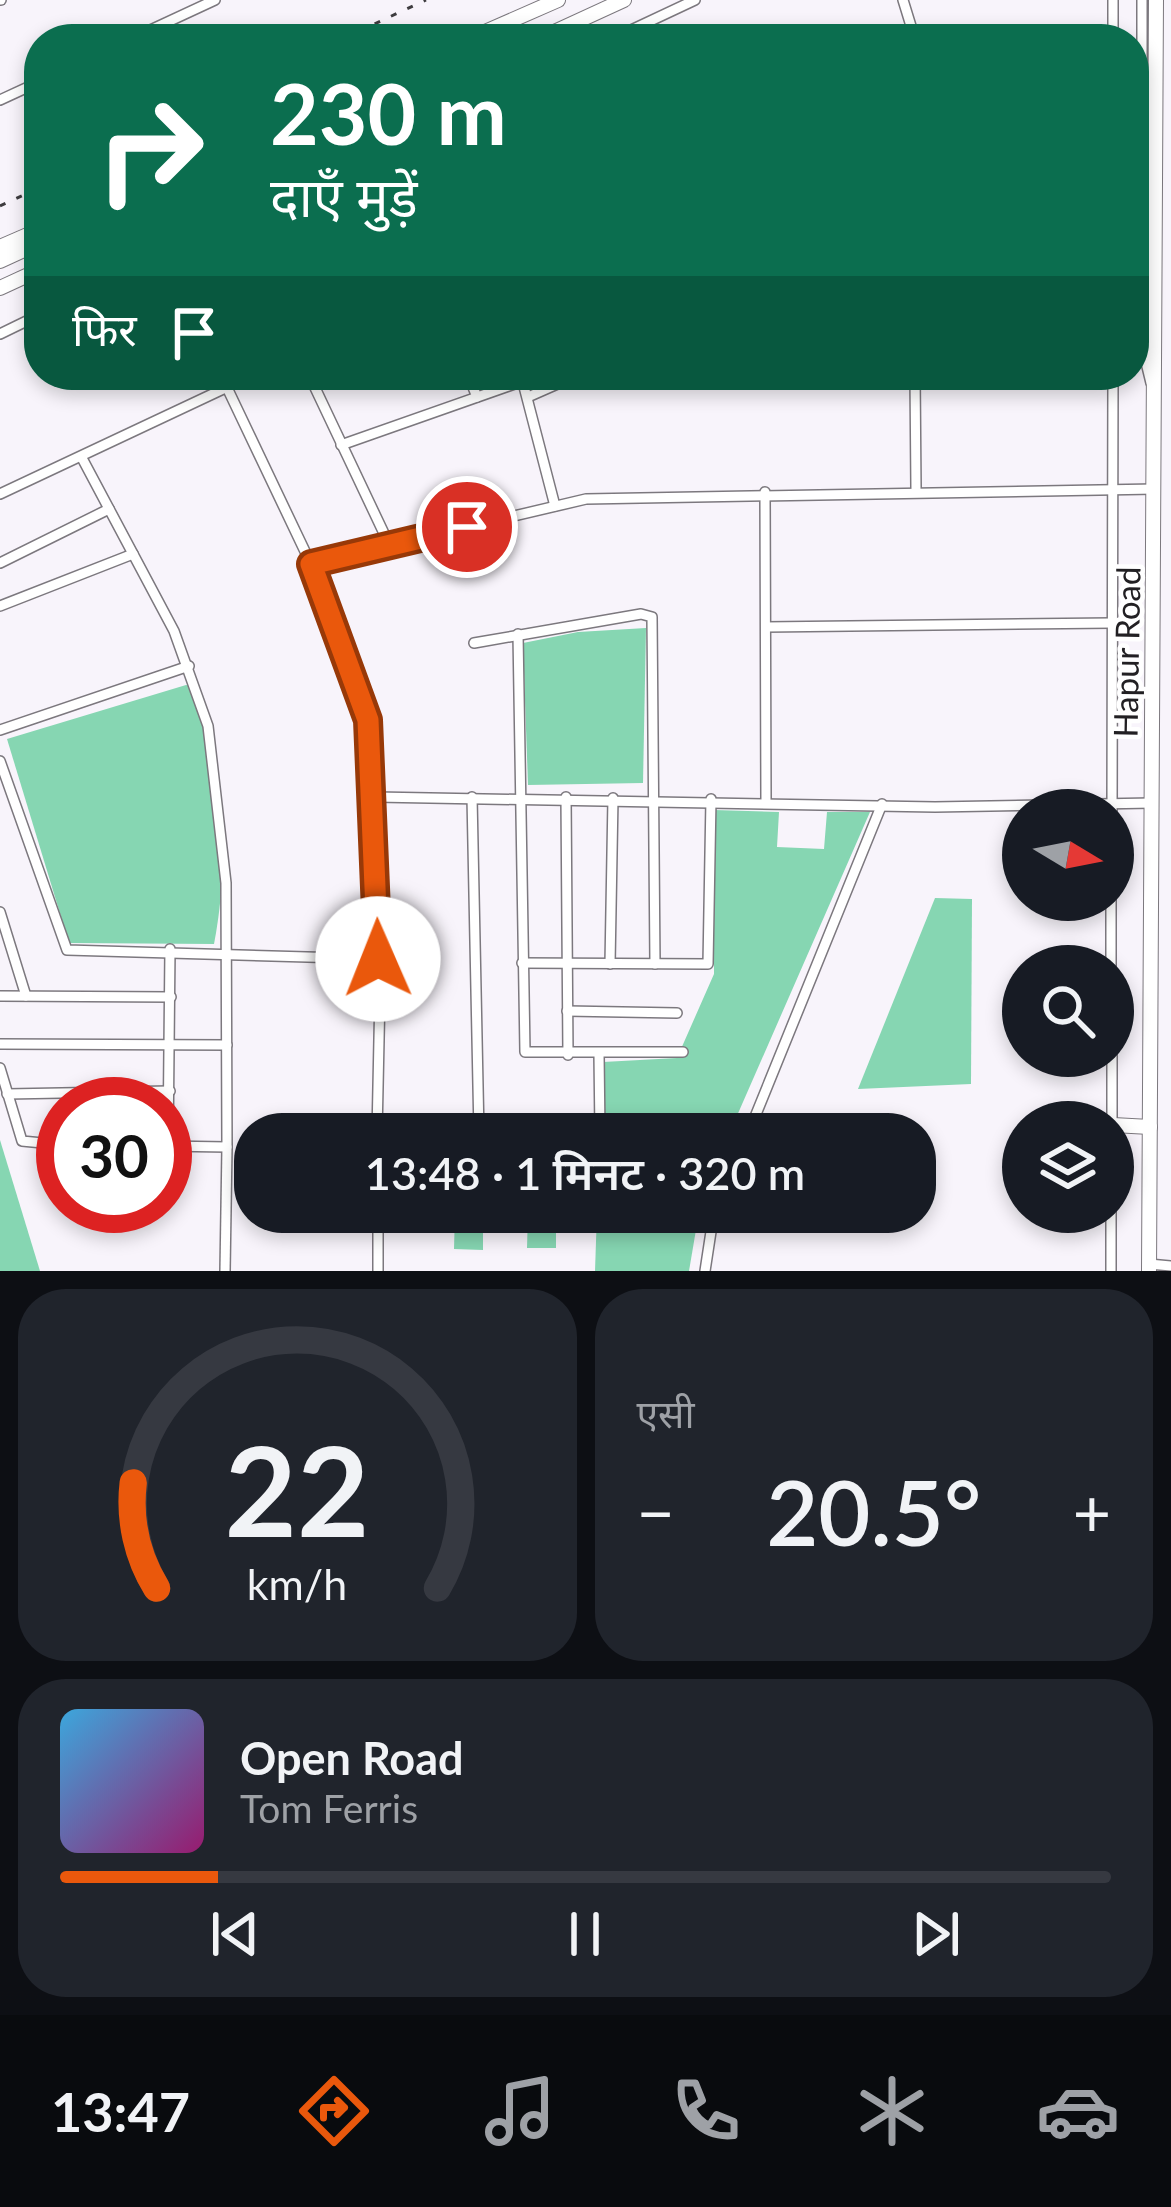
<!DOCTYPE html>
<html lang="hi">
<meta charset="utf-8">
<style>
:root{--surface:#171b24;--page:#20242c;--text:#f1f3f6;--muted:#9ea1a6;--line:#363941;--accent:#ea580c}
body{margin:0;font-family:Lato,"Noto Sans Devanagari",sans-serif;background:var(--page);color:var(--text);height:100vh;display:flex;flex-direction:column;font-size:45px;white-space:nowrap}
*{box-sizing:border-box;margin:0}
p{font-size:39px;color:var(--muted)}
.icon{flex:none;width:66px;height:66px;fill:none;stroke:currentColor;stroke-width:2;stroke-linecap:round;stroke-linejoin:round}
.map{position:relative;height:1271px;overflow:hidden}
.details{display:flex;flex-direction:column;gap:18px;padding:18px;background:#0d0f14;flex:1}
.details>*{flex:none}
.top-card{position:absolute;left:24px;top:24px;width:1125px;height:366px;border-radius:48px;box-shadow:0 6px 18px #0003;background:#0b6e4f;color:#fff;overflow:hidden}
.needle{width:78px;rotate:100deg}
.tools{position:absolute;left:1002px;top:789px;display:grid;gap:24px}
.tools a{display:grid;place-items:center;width:132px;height:132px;border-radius:50%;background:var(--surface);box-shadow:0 6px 18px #0003;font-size:60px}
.speed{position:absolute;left:36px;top:1077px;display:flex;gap:24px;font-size:60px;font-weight:700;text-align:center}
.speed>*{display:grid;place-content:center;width:156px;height:156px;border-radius:50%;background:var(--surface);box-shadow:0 6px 18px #0003;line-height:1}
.speed .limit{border:18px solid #d22;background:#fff;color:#111}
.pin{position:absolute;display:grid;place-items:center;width:102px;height:102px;color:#fff;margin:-51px;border:6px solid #fff;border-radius:50%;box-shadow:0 3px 12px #0007}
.me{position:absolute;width:132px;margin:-66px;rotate:359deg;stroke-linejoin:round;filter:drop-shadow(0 0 9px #0008)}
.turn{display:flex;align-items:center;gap:42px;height:252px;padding:0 48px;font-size:54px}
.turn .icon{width:156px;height:156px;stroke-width:2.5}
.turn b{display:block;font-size:84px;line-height:102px}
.then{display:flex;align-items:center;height:114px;padding:0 48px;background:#0003;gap:24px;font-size:45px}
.big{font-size:90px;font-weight:600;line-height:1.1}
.details .widget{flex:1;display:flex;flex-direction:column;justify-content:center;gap:18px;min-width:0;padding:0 42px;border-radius:48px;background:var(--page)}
.details .dial{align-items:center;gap:0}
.dial svg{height:312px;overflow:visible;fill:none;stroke:var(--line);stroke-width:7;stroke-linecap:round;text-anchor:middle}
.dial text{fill:var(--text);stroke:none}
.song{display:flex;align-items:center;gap:36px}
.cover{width:144px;height:144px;border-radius:18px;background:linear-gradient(135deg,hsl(200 70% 55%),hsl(320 70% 35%))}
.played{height:12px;border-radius:6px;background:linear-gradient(90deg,var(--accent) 15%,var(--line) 15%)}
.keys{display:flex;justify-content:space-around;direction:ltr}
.heat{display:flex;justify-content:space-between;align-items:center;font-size:66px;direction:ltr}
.details .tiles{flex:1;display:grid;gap:18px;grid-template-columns:1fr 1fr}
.widget:last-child{grid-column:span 2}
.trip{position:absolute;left:234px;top:1113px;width:702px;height:120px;border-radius:48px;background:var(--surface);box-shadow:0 6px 18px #0003;font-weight:600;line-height:120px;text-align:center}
.menu{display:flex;height:192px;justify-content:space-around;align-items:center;background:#090b0e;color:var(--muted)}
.menu .icon{width:84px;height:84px}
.menu .selected{color:var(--accent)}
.menu b{font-size:54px;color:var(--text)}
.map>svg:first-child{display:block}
</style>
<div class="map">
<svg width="1171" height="1271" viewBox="0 0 1171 1271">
<rect width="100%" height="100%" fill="#f8f4fb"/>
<g fill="#86d6b2">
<path d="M646,628L643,783L528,785L523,643L578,632Z"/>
<path d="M186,685L192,686C225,766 230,860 214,944L69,943L7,739Z"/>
<path d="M714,810L779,812L777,847L824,849L827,812H870L729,1134H601L603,1062L677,1058L714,974Z"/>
<path d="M935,898L972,899L971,1084L858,1089Z"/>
<path d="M0,1140L40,1271H0Z"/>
<path d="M455,1212H483V1250L454,1249Z"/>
<path d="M528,1212H556V1248H527Z"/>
<path d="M597,1212H699L689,1271H595Z"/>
</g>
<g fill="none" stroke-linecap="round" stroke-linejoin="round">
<defs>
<g id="street">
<path d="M0,0H1"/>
<path d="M903,0L915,39"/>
<path d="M1142,0V346L1151,383"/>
<path d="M131,39L215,0"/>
<path d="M612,39L695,0"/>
<path d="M1113,39V0"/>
<path d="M0,100L39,82"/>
<path d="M0,334L39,315"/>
<path d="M221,375L311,564L368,720L380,992L377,1134"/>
<path d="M309,375L389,544"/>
<path d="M468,375L477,397"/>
<path d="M521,375L555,506"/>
<path d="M915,375L916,489"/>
<path d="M528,397L578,375"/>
<path d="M341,445L523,381"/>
<path d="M82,458L174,631L208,726L226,883L227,1147L165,1146"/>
<path d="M765,492L766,802"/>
<path d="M0,494L253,375"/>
<path d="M0,563L109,509"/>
<path d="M311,564L586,499L1155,489"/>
<path d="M0,606L133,554"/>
<path d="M766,627L1112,623"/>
<path d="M518,634L525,1052H683"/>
<path d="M474,643L641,614L652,617L655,964"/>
<path d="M0,730L189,666"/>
<path d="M0,761L67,950L378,959"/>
<path d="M376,797L935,807L1152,803"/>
<path d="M472,797L479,1134"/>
<path d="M566,797L568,1055"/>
<path d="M1112,810L1113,375"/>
<path d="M1111,900V966"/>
<path d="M0,912L26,996"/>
<path d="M522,963L708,964L711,799"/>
<path d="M610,964L613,798"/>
<path d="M0,996L171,997"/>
<path d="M567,1011L677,1013"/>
<path d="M0,1044L227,1045"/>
<path d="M599,1054L600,1134"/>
<path d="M1112,1056V1122"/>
<path d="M0,1068L22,1141L63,1145"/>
<path d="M7,1094L170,1091"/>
<path d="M748,1134L882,804"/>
<path d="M168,1147L170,949"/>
<path d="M378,1212V1271"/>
<path d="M1149,1264L1171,1266"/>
<path d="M225,1271L227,1147"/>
<path d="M705,1271L714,1212"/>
<path d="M1111,1271V1212"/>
</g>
<g id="secondary">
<path d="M469,39L558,0"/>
<path d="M539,39L624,0"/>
<path d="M0,247L39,230"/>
<path d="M0,261L39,243"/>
<path d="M0,288L39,270"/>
<path d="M1113,1125L1150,1127"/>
<path d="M1149,1271L1156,0"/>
</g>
</defs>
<use href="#street" stroke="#7c787e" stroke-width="12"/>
<use href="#secondary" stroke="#7c787e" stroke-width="16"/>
<use href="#street" stroke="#fff" stroke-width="9"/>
<use href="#secondary" stroke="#fff" stroke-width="14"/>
<g stroke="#3e3c3f" stroke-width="3" stroke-dasharray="6 12" stroke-linecap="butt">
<path d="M342,39L426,0"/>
<path d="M0,206L39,188"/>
</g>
</g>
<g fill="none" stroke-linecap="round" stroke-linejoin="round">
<defs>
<path id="route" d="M378,959L368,720L311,564L467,527"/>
</defs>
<use href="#route" stroke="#983908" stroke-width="30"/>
<use href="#route" stroke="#ea580c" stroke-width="21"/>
</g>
<g text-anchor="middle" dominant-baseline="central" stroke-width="9" stroke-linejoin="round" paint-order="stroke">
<g font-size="33" fill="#222023" stroke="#fff">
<text transform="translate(1126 652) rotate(-89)">Hapur Road</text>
</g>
</g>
</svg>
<div class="tools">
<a><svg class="needle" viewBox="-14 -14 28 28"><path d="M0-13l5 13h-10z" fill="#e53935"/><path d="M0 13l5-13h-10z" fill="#9ea1a6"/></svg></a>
<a><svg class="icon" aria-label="search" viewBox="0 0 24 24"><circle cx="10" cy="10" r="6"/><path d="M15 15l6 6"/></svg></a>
<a><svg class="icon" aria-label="layers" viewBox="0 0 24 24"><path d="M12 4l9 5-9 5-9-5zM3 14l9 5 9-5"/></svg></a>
</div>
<div class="speed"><div class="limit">30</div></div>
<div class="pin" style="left:467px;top:527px;background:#d93025"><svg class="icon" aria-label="arrive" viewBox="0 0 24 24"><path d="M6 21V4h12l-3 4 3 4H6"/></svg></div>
<svg class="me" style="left:378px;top:959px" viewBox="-20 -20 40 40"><circle r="19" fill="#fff"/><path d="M0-13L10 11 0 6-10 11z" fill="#ea580c"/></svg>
<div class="trip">13:48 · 1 मिनट · 320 m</div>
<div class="top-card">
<div class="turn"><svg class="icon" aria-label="right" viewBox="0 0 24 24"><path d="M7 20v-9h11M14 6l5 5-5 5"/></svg><div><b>230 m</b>दाएँ मुड़ें</div></div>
<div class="then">फिर<svg class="icon" aria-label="arrive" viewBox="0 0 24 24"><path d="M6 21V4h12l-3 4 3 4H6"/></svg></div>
</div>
</div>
<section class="details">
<div class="tiles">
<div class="widget dial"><svg viewBox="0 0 100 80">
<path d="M14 69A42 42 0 1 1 86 69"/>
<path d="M14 69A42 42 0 0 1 8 42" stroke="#ea580c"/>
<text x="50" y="56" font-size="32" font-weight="700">22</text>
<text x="50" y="72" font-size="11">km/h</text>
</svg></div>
<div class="widget"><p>एसी</p>
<div class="heat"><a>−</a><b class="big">20.5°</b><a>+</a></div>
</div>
<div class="widget">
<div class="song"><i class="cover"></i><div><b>Open Road</b><p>Tom Ferris</p></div></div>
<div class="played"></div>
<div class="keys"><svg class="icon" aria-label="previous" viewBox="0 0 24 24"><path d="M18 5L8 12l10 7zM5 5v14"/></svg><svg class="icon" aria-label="pause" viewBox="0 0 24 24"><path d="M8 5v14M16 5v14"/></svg><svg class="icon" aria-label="next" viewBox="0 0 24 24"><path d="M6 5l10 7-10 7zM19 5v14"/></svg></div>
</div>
</div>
</section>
<nav class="menu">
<b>13:47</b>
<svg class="icon selected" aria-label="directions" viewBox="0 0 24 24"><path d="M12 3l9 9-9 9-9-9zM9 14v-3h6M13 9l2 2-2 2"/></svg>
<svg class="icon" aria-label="music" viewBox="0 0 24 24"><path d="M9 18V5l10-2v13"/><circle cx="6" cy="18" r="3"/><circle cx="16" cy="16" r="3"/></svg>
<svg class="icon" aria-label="phone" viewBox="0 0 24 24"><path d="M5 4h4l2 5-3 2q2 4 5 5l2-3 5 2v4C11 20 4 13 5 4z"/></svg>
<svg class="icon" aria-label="climate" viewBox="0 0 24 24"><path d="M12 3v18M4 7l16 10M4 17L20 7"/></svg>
<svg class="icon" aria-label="car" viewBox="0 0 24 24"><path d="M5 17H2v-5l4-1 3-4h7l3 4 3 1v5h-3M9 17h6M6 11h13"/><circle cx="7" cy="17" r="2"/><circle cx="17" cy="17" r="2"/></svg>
</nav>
